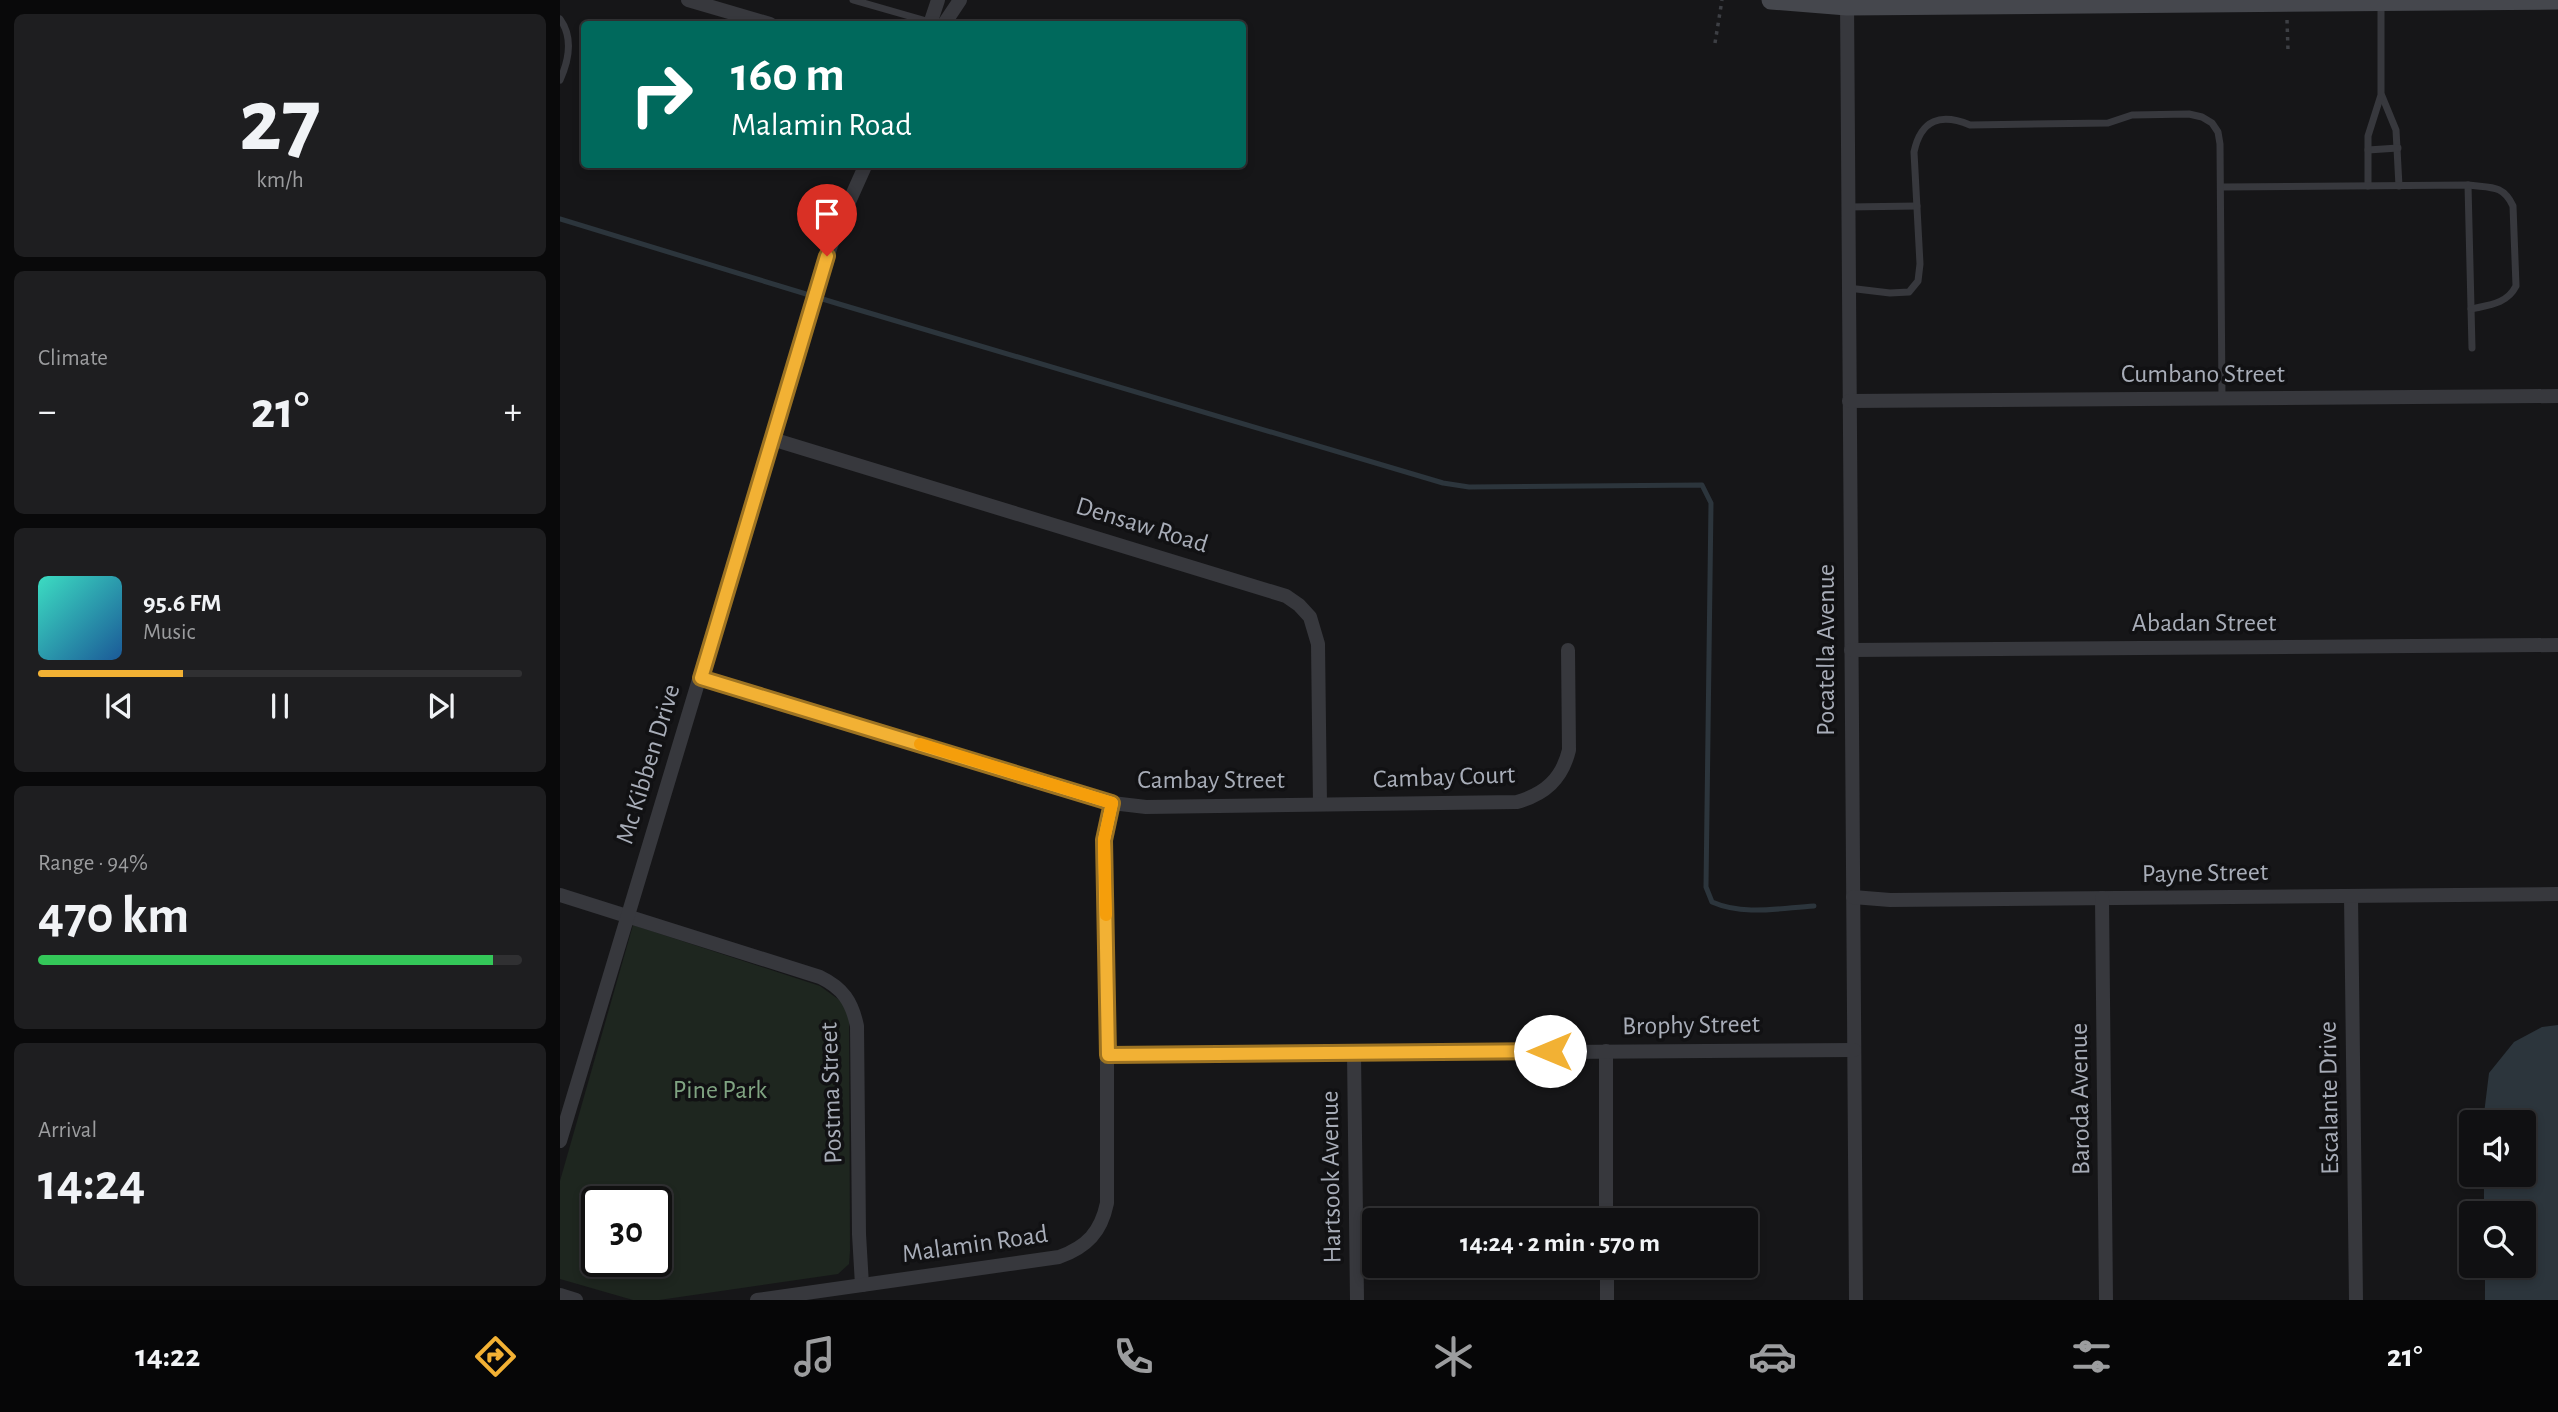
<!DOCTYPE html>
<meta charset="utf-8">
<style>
:root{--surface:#101012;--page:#1e1e20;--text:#f1f3f6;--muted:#9c9d9f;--line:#303032;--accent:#f2b134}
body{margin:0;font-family:"Alegreya Sans",sans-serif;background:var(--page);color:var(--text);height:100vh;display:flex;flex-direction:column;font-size:26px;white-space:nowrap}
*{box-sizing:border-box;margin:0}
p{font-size:23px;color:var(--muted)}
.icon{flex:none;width:38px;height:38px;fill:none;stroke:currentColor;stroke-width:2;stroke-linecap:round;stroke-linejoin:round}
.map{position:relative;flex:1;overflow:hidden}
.drawer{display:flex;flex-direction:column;gap:14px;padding:14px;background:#09090a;width:560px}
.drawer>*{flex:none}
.banner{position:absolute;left:21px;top:21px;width:665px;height:147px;border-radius:7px;box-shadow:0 4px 10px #0003,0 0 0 2px var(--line);background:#00695c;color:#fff;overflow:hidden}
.tools{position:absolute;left:1899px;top:1110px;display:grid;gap:14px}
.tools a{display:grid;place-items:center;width:77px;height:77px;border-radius:7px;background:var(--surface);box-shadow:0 4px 10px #0003,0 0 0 2px var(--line);font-size:35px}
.speed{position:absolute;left:21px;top:1186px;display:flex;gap:14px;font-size:35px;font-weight:700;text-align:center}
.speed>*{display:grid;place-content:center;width:91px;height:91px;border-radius:50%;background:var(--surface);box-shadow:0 4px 10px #0003,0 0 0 2px var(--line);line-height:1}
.speed .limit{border:4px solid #111;border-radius:10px;background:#fff;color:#111}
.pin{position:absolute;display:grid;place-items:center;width:60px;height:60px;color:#fff;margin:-72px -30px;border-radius:50% 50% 50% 0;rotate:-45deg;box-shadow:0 0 7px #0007}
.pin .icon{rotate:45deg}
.me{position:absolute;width:77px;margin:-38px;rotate:270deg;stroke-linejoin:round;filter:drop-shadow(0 0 5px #0008)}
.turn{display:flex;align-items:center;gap:24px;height:147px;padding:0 35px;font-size:32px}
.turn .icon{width:91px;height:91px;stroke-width:2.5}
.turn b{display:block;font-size:49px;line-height:60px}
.big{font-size:52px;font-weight:600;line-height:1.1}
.drawer .tile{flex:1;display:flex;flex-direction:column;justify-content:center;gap:10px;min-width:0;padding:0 24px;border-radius:10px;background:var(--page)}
.drawer .dial{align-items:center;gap:0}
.dial b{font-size:91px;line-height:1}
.song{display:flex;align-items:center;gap:21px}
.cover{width:84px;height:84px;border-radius:10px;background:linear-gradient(135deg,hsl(170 70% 55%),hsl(210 70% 35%))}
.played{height:7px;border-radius:4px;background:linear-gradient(90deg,var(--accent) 30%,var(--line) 30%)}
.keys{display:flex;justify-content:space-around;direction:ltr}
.heat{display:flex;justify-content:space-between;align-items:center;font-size:38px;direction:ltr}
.charge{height:10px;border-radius:5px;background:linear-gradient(90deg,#34c759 94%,var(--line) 0)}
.trip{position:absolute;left:802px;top:1208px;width:396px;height:70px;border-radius:7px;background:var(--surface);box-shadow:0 4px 10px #0003,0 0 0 2px var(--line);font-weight:600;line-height:70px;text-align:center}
.tabs{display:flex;height:112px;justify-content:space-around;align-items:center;background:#060607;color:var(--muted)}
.tabs .icon{width:49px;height:49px}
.tabs .current{color:var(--accent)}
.tabs b{font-size:32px;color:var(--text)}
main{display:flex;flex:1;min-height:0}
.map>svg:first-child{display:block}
</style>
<main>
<section class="drawer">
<div class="tile dial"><b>27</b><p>km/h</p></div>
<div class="tile"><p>Climate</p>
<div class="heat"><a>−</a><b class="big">21°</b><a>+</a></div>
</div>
<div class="tile">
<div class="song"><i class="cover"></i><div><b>95.6 FM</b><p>Music</p></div></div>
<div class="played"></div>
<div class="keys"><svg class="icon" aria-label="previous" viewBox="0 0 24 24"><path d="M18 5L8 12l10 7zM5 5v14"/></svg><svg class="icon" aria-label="pause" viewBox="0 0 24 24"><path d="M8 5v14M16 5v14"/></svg><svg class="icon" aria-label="next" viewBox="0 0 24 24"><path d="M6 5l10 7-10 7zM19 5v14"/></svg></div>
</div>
<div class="tile"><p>Range · 94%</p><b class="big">470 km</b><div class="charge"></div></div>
<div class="tile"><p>Arrival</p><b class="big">14:24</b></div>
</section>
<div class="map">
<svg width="1998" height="1300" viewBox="0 0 1998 1300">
<rect width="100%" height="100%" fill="#161618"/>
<path fill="#1e261f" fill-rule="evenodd" d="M73,925L260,986L282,1002L289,1018L290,1251L289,1264L278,1274L99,1300H73L0,1279V1181ZM37,1202H96V1262H37Z"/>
<path fill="#2c353c" d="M1998,1025V1300H1925V1265H1964V1213H1924V1174H1964V1122H1923L1929,1073L1954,1042L1982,1027Z"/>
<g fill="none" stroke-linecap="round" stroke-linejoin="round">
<path stroke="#2c353c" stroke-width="5" d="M0,219L279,304L883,483L909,487L1142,485L1151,503L1146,887L1152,902C1184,916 1220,908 1254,906"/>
<g stroke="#3d3f44" stroke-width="3.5" stroke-dasharray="3.5 5" stroke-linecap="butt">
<path d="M1727,20L1728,50"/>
<path d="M1155,43L1162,0"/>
</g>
<g stroke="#37383d" stroke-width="7">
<path d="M293,0L370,22"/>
<path d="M0,19C13,37 9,60 0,80"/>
<path d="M1822,96L1836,130L1839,186"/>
<path d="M1808,150L1838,148"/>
<path d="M1908,185L1912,348"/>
<path d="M1808,186V136L1821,95V2"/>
<path d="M1662,187L1908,185C1930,188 1943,184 1953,206L1956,286C1947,304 1929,305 1911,309"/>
<path d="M1288,207L1357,206"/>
<path d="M1288,288L1330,293L1349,292L1358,281L1360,264L1354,152C1361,119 1381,113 1410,125L1548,123L1572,115L1629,114L1642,117L1652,123L1658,132L1660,144L1662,398"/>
</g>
<g stroke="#37383d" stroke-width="14">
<path d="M128,0L210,24"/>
<path d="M1287,0L1296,1300"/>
<path d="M370,24L378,0"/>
<path d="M384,24L400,0"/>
<path d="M1289,401L1998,396"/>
<path d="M212,439L726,596L739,605L750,617L758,644L760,804"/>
<path d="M1291,650L1998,645"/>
<path d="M141,678L552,803L586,807L957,802C985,794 1002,779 1009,750L1008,650"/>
<path d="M0,895L260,977C283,988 292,1002 297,1026L299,1234L302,1285"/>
<path d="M1791,896L1796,1300"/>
<path d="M1293,897L1330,900L1998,894"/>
<path d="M1542,898L1546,1300"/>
<path d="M1046,1051V1220"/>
<path d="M794,1053L797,1300"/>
<path d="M548,1055L1294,1050"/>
<path d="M0,1141L259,281L276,231L306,164"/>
<path d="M1047,1265V1300"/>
<path d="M0,1295L16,1300"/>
<path d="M197,1300L499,1257C527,1247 541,1232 547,1203V925L544,840L552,803"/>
</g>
<path stroke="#45474d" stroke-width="19" d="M1211,0L1287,6L1998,0"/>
</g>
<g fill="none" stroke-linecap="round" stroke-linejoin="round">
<defs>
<path id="route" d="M267,256L141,678L552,803L544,840L548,1055L990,1051"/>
</defs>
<use href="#route" stroke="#9d7322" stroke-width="18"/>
<use href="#route" stroke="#f2b134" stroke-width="12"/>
<path stroke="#f59e0b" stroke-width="12" d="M360,744L552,803L544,840L546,915"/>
</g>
<g text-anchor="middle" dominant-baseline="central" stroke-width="7" stroke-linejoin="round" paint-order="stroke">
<g font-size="26" fill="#a8adb8" stroke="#111113">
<text x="1643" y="374">Cumbano Street</text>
<text transform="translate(582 525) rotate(17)">Densaw Road</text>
<text x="1644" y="623">Abadan Street</text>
<text transform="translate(1266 650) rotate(-90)">Pocatella Avenue</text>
<text transform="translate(88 764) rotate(-73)">Mc Kibben Drive</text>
<text transform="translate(884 777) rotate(-2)">Cambay Court</text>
<text x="651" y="780">Cambay Street</text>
<text transform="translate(1645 873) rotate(-1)">Payne Street</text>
<text transform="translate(1131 1025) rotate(-1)">Brophy Street</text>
<text transform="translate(271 1093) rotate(-92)">Postma Street</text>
<text transform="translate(1769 1098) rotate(-91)">Escalante Drive</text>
<text transform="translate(1520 1099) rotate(-91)">Baroda Avenue</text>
<text transform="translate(771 1177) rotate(-91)">Hartsook Avenue</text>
<text transform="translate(415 1244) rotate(-8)">Malamin Road</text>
</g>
<g font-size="26" fill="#7fa381" stroke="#111113">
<text x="160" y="1090">Pine Park</text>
</g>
</g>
</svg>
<div class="tools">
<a><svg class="icon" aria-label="sound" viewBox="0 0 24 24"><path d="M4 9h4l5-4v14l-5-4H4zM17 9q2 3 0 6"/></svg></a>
<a><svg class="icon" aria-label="search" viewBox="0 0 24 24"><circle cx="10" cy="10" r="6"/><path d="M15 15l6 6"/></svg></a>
</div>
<div class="speed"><div class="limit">30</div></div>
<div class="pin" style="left:267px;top:256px;background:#d93025"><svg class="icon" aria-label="arrive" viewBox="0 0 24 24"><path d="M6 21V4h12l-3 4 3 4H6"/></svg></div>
<svg class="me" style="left:990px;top:1051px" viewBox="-20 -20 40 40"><circle r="19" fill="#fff"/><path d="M0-13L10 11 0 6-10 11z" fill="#f2b134"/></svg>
<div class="trip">14:24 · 2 min · 570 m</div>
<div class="banner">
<div class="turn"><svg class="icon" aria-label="right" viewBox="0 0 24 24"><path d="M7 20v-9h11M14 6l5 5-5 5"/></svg><div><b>160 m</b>Malamin Road</div></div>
</div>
</div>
</main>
<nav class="tabs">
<b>14:22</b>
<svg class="icon current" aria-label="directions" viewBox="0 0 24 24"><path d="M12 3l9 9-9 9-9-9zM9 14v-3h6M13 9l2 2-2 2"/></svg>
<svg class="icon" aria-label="music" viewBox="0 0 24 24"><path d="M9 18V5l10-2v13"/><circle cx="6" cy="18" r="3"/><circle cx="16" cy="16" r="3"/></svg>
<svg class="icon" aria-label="phone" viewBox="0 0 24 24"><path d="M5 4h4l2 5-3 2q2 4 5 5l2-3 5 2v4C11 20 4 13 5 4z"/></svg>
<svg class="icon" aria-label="climate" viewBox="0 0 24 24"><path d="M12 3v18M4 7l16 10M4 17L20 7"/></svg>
<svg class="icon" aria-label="car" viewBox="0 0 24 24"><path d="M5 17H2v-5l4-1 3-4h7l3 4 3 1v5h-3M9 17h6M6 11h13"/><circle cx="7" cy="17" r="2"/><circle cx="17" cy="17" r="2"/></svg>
<svg class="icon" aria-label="filters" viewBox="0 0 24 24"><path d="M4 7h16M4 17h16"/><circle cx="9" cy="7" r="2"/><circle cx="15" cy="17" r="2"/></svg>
<b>21°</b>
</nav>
